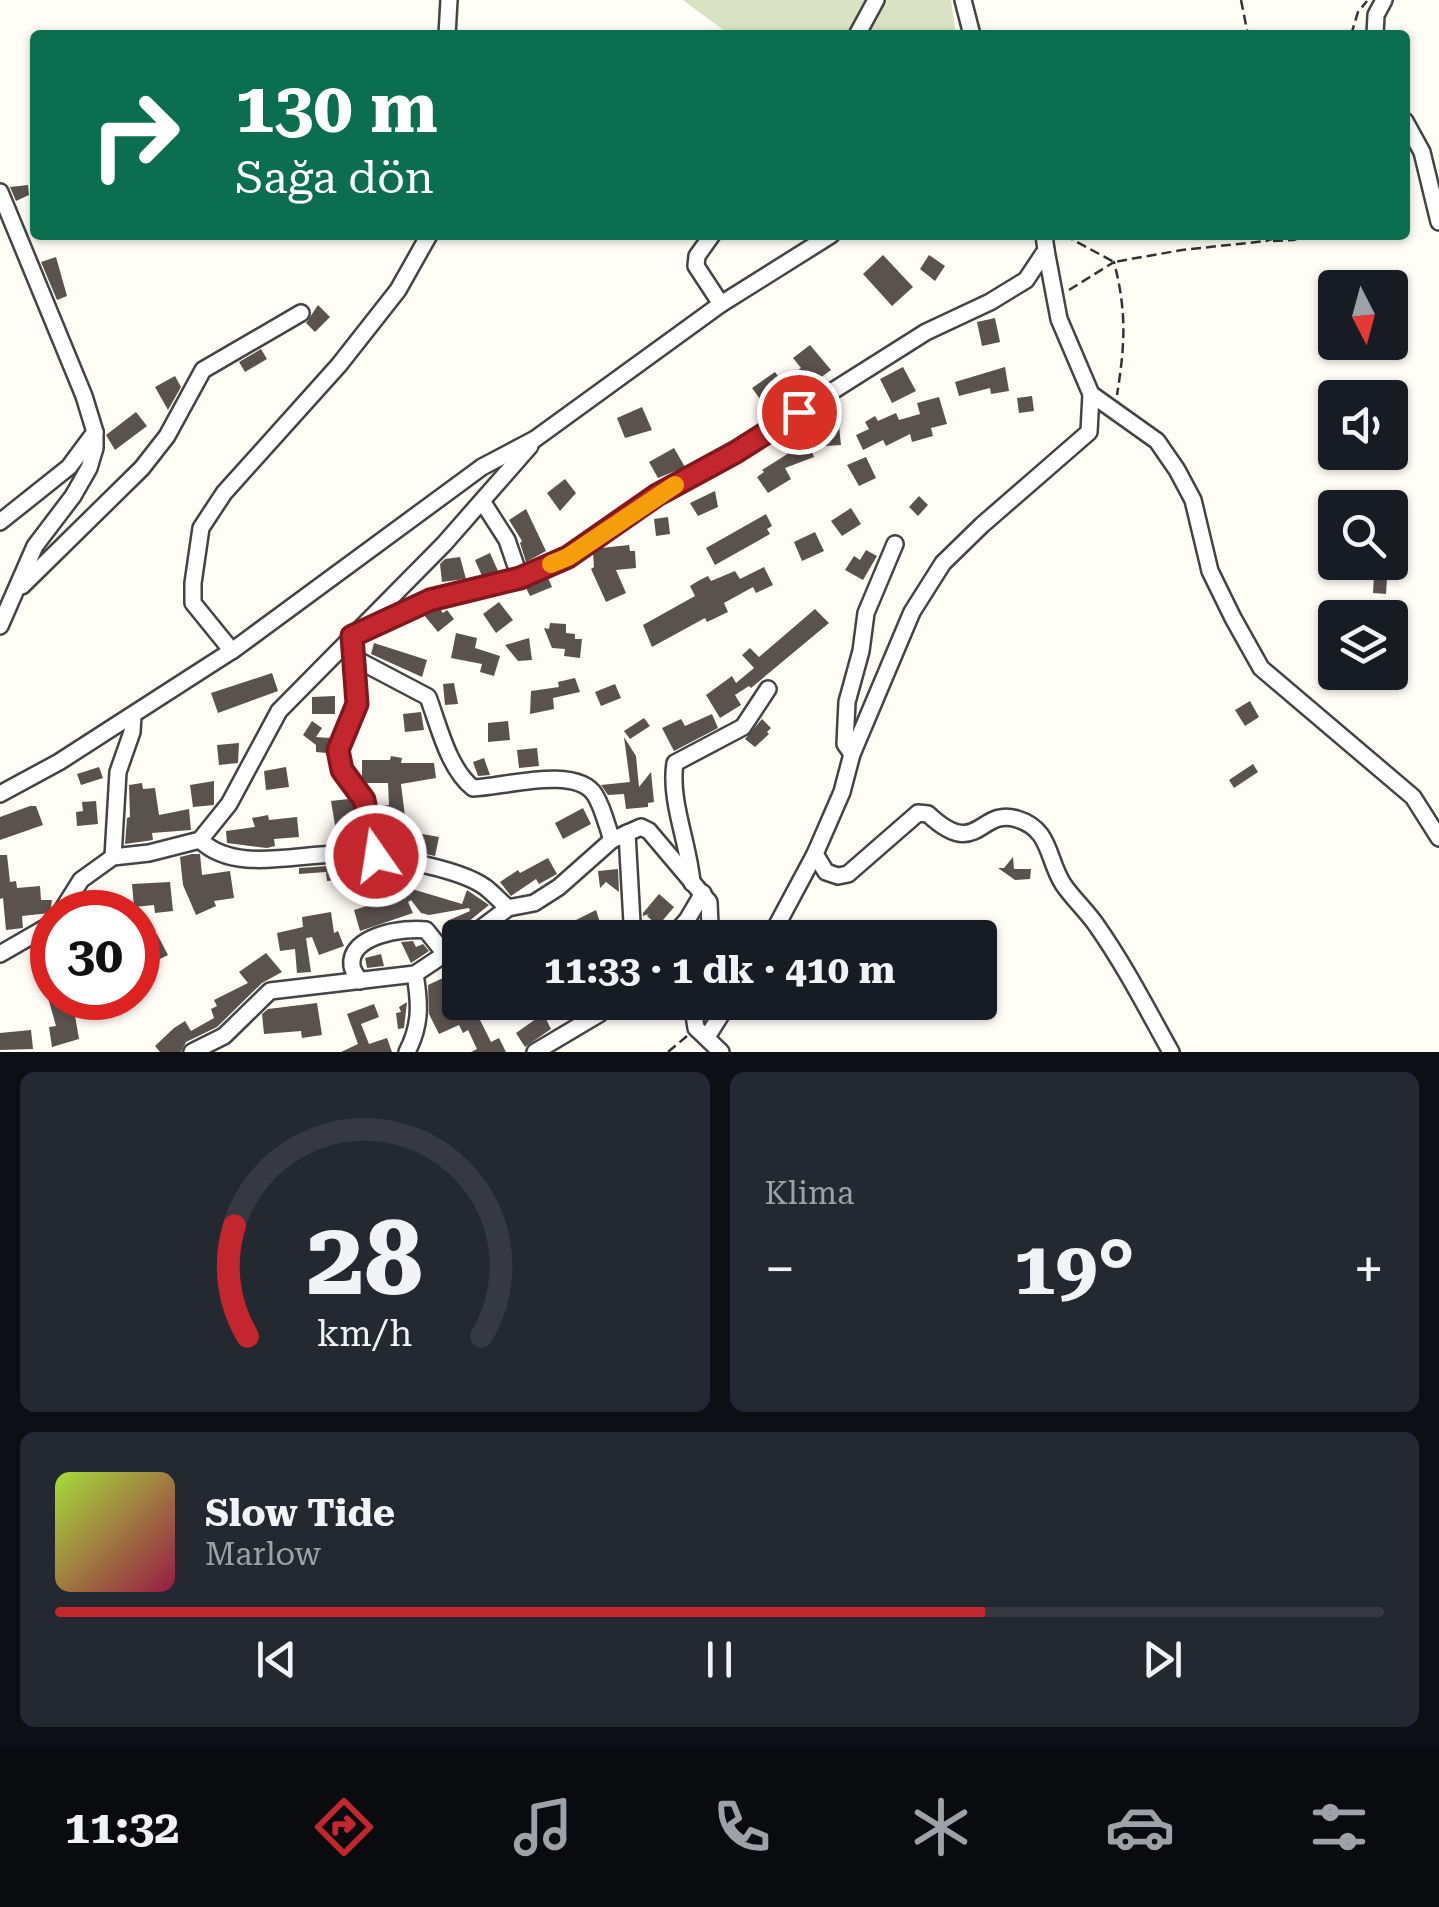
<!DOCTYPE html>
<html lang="tr">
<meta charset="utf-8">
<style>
:root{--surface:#171b24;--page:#242831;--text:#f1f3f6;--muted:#9ea1a6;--line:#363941;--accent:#c4262e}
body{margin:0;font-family:"Roboto Serif",serif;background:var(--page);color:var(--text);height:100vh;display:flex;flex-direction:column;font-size:38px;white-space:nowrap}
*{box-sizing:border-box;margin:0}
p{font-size:32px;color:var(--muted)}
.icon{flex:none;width:55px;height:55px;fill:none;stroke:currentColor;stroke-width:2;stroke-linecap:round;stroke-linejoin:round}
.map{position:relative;height:1052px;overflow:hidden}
.details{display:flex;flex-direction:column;gap:20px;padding:20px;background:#0d0f14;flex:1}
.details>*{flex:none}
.hud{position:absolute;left:30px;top:30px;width:1380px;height:210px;border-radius:10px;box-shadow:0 2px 8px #0004;background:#0b6e4f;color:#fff;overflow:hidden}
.needle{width:65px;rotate:174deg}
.buttons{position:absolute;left:1318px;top:270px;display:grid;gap:20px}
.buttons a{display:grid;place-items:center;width:90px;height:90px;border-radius:10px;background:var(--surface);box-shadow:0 2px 8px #0004;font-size:50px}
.speed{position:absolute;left:30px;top:890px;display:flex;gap:20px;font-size:50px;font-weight:700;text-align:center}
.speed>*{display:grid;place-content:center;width:130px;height:130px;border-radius:50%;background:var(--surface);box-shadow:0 2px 8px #0004;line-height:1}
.speed .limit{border:15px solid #d22;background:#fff;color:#111}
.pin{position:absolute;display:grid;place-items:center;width:85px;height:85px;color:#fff;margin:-42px;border:5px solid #fff;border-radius:50%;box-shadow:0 2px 10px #0007}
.me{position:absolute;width:110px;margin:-55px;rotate:347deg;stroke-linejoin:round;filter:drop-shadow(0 0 8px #0008)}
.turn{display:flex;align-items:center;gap:35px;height:210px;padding:0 40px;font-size:45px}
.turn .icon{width:130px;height:130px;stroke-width:2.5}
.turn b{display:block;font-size:70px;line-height:85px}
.big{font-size:75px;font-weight:700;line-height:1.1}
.details .tile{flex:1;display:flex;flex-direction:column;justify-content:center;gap:15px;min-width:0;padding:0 35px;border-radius:15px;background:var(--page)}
.details .dial{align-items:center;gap:0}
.dial svg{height:260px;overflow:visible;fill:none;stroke:var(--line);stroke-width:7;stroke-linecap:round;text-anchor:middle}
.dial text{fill:var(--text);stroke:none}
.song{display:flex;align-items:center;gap:30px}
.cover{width:120px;height:120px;border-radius:15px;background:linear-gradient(135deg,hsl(80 70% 55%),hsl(340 70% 35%))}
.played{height:10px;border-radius:5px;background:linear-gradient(90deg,var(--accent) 70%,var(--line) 70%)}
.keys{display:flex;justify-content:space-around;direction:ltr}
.heat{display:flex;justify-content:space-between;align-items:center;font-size:55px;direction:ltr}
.details .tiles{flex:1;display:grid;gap:20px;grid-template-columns:1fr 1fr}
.tile:last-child{grid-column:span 2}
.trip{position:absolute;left:442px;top:920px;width:555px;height:100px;border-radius:10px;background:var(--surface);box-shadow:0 2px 8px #0004;font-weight:700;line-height:100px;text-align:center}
.menu{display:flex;height:160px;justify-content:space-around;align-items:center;background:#090b0e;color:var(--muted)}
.menu .icon{width:70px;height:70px}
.menu .active{color:var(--accent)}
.menu b{font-size:45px;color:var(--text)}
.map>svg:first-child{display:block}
</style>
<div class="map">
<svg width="1439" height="1052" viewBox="0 0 1439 1052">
<rect width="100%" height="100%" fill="#fffdf5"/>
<path fill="#d9e3c4" d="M683,0H951L956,35H730Z"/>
<g fill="#5a524d">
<path d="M28,185L29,195L16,201L10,187Z"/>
<path d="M883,255L913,287L892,306L863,274Z"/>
<path d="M929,255L945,266L935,281L920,269Z"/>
<path d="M56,257L67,296L57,300L41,262Z"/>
<path d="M318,305L330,317L315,332L306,323Z"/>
<path d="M995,318L1000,342L982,346L977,322Z"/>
<path d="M810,345L831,370L816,381L811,375L765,406L752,388L775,372L782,382L801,368L793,358Z"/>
<path d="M261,349L267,359L245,372L239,362Z"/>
<path d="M903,367L916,391L892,403L880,379Z"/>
<path d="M1005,367L1009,391L991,394L990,388L959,396L955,382Z"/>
<path d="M175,376L181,387L168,410L155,387Z"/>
<path d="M1032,396L1034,411L1019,413L1017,398Z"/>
<path d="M939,397L947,424L931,428L933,436L912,442L910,434L886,446L883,440L863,450L856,435L869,429L865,422L875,416L878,421L896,413L899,420L920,414L917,403Z"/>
<path d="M642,407L652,430L625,438L617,418Z"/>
<path d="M136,412L147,426L115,450L106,435Z"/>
<path d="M828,416H838L841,445L810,447L814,457L785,468L791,479L768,493L757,477L764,472L762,470L789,453L783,447L823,432L822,422H828Z"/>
<path d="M674,448L685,467L658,478L649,462Z"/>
<path d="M866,457L876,478L859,486L847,465Z"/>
<path d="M565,479L576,493L560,511L547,493Z"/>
<path d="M715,491L718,507L698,516L690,503Z"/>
<path d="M919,496L928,505L918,516L909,507Z"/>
<path d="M851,508L861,524L842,536L831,521Z"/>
<path d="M526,509L546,551L526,562L520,543L522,541L509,520Z"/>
<path d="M766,514L772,526L767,529L770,534L715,565L706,548Z"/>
<path d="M668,517L670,534L656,536L654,519Z"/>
<path d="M815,532L824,551L802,561L794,542Z"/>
<path d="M629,545L630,551H635L636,568L616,570L626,593L606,602L591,569L594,567L593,553L601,548Z"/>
<path d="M866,550L877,556L863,580L845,570L854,556L860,560Z"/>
<path d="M490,553L498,571L482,576L475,560Z"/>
<path d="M460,557L466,579L442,582L440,564L445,559Z"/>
<path d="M764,567L773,585L756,593L753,587L724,603L728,612L707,622L705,618L652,647L643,625L695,596L690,586L698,581L708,576L711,581L735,571L740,579Z"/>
<path d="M1374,577L1387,578L1386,594L1373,593Z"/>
<path d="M548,578L552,587L530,596L526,588Z"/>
<path d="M499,602L513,620L496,633L483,614Z"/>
<path d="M440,609L443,613L447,610L454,619L438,632L424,615Z"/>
<path d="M815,609L829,623L751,688L749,686L735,695L741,705L720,718L706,695L732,676L736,683L754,668L742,655L750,648L759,657Z"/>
<path d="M550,623L566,624V633L575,634V639H582L580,658L564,656L565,649L552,648L544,628L549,629Z"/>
<path d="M456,633L477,638L475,648L500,656L494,676L480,672L482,664L451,658Z"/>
<path d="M529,638L532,660L518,661L505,645Z"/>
<path d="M374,643L427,660L422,677L371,654Z"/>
<path d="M272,673L278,691L218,713L211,693Z"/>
<path d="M575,678L580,692L553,698L554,709L530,714L531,691L559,687L558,682Z"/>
<path d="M454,683L458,704L445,705L443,684Z"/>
<path d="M615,684L621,698L601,706L595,692Z"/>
<path d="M335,696V714H312V697Z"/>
<path d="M1250,701L1259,717L1245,726L1235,710Z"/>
<path d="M421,712L424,730L405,732L403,714Z"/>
<path d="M712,714L718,728L674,751L662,728L681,719L685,726Z"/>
<path d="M644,718L650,726L630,739L624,731Z"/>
<path d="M762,719L771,728L767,732L769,734L755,747L745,739Z"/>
<path d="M312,721L322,728L316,737L331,738L327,753L316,752V745L303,735Z"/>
<path d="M508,721L510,740L488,742V723Z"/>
<path d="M624,737L636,756L639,787L651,772L654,802L648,803V807L626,809L624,794L608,795L601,785L630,782Z"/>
<path d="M239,743L238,763L219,765L217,745Z"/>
<path d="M537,748L539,766L519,768L517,750Z"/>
<path d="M391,756L402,758L401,763H434L436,778L401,784L407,833L391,835L390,826L382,827L380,806L389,805L388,783H364L362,779V760H390Z"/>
<path d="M484,758L490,775L478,776L473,762Z"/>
<path d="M1253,764L1258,772L1234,788L1229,780Z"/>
<path d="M99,767L103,778L81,785L77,774Z"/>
<path d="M286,767L289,787L266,790L264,771Z"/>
<path d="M214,781V805L193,807L190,785Z"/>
<path d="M142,783L143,789L155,788L159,815L189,809L191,830L152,833L153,840L125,844L127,818L130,817L129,785Z"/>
<path d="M348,799L353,805L359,843H338L331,801Z"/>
<path d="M96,801L98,824L77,826L76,812L83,811L82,802Z"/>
<path d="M30,806H36L43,825L0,840V817Z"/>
<path d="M583,808L591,824L563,839L555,823Z"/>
<path d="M268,815L269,820L297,817L299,837L274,839L275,846L267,848L227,843L226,831L255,827L252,818Z"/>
<path d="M411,832L439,837L435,856L408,850Z"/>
<path d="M192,854H200L202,875L230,871L234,898L214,901L216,906L196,915L183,885L180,857Z"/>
<path d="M0,855H7L10,882L16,881L17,888L40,886L41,900H52L50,913L22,916L23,928L6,930L3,898L0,899Z"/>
<path d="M1013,857L1014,869H1031L1030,879L1015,880L998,868H1004Z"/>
<path d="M548,858L557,874L539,884L536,879L511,896L500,882L518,870L520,873Z"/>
<path d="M344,865L345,879L327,881L326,872L299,874V868Z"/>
<path d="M618,869L619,892L606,882L600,888L598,871Z"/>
<path d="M170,882L173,911L155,913L154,905L134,907L132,884Z"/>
<path d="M412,889L462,904L467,890L489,905L447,939L443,934L456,924L447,921L470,911L469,908L429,915L421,913L411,900L408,902L413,913L360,931L354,910L382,901L381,895Z"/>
<path d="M104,893L107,912H87L84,896Z"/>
<path d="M659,894L674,907L658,926L647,916L649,914L643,916V913Z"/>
<path d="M596,910L602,929L575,938L570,923Z"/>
<path d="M331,912L334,933L338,931L344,946L319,955L312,937L306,938L311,972L297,973L295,949L280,951L277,933L303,927L302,917Z"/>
<path d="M532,923L536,938H516L513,928Z"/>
<path d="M157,934L168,955L150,964L148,959L138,964V945Z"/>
<path d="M413,941L416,947L423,944L429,951L411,963L401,942Z"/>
<path d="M266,953L282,972L262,983L217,1027L186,1042L181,1052H160L155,1046L174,1028L185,1021L191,1031L214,1018L211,1009L217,1006L214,1000L248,983L239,972Z"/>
<path d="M381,954L384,966L367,968L365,958Z"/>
<path d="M50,960L51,978L41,979L38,961Z"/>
<path d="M460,970V1013L481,1002L486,1012L478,1016L491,1042L499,1038L506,1052H471L477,1049L468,1030L463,1033L459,1025L439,1034L429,1014L428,985Z"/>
<path d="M63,998H72L79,1039L52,1047L49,1027L56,1026L49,1001Z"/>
<path d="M407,1002L404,1028L398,1029L396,1013L401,1012L399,1007Z"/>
<path d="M533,1002H572L574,1016L546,1019L551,1029L525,1047L516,1033L547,1011Z"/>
<path d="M317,1003L322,1035L302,1038L301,1031L264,1034L262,1014L268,1009Z"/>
<path d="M374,1004L379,1017L361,1024L369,1044L387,1038L392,1052H341L358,1044L347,1014Z"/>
<path d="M31,1030L33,1049L0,1050V1033Z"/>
</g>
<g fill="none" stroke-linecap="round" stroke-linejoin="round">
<defs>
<g id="minor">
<path d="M963,0L972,35"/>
<path d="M447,35L449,0"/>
<path d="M857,35L876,0"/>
<path d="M1375,35L1376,15L1384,0"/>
<path d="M1405,121L1422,152L1439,222"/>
<path d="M0,192L84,396L95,432V448L89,468L73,496L35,546L0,626"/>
<path d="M712,235L697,256L696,266L721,304"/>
<path d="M1091,394L1157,441L1177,470L1193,500L1210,571L1233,618L1261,668L1413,797L1439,838"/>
<path d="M482,501L507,540L520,578"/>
<path d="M0,522L69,467L95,432"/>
<path d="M22,586L142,468L167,436L203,370L301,313"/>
<path d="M232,651L193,603V583L201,528L224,493L339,365L398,290L429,235"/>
<path d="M354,658L428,697C439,726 448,768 473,788C504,787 576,765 595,795C603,808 607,826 612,840"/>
<path d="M852,754L845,744L847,702L861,651L866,613L895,544"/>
<path d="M0,794L59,762L236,648L482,467L535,439L721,304L831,235"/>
<path d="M627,833L632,923"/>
<path d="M200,840C235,874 298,853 342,854C377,854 457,867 485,887C493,893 500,901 508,908"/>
<path d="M815,854L826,872L838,876L848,874L918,813L928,814C978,861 979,807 1017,819C1051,829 1047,859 1063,884C1073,899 1087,911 1097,926C1125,966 1147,1009 1171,1052"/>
<path d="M376,856L363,800L342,771L338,750L357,704L352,637L429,600L520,578L568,557L657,495L736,452L926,332L990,302L1026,280L1046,250L1044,235"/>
<path d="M113,857L118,772L132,732L133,715"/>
<path d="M692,883C689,844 669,801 675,763L743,727L768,689"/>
<path d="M61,912L81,880L113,857L149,853L200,840L229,804L279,711L444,544L530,446"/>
<path d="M468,938L508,908L534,903L559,887L612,840L641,827L649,831L709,902L710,926L707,938"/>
<path d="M671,938L687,920L703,893"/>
<path d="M770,938L815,854L842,792L852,754L912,612L943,563L982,525L1089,432L1091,394L1059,319L1046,250"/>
<path d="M0,954L52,924"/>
<path d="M360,981C357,976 353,972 352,966C348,935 405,927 426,930L446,955"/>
<path d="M692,1002L696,1028L721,1052"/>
<path d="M707,1037L729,1002"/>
<path d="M192,1052L224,1036L270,991L415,974L460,944"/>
<path d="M407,1052C421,1025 420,1004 415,974"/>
<path d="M535,1052L599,1014L610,1002"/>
</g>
</defs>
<use href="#minor" stroke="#444" stroke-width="20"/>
<g stroke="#333" stroke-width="2.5" stroke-dasharray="10 5" stroke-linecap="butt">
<path d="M1241,0L1248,35"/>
<path d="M1351,35L1358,12L1367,1"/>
<path d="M1064,235L1114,262L1182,250L1266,241L1284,235"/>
<path d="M1273,241L1294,240L1306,235"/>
<path d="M1069,290L1114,262C1127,312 1125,345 1117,395"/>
<path d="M668,1052L687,1036"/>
</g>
<use href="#minor" stroke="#fff" stroke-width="15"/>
</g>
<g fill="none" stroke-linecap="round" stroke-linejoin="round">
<defs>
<path id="route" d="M376,856L364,800L342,770L338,750L357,704L352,636L430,600L520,578L568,557L657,495L736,452L799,412"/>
</defs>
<use href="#route" stroke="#7f191e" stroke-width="25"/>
<use href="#route" stroke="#c4262e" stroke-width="18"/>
<path stroke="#f59e0b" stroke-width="18" d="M551,564L568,557L675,485"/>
</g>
</svg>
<div class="buttons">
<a><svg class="needle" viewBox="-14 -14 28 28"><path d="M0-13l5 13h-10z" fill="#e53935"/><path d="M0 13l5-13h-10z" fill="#9ea1a6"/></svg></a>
<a><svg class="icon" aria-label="sound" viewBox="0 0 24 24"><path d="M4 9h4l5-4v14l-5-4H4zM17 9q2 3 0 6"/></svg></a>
<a><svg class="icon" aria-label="search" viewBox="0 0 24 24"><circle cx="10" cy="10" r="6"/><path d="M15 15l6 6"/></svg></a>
<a><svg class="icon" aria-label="layers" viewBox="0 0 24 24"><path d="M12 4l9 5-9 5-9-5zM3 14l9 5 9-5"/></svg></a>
</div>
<div class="speed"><div class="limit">30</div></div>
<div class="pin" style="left:799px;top:412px;background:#d93025"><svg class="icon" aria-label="arrive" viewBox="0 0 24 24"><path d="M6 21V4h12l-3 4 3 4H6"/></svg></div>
<svg class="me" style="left:376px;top:856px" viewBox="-20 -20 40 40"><circle r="17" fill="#c4262e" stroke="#fff" stroke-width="3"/><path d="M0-11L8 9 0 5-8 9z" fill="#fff"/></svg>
<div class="trip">11:33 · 1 dk · 410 m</div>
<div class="hud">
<div class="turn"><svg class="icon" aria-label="right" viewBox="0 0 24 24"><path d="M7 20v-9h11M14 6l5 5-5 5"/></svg><div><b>130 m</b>Sağa dön</div></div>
</div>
</div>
<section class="details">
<div class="tiles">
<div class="tile dial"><svg viewBox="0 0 100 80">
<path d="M14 69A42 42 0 1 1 86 69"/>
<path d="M14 69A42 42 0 0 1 10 35" stroke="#c4262e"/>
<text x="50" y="56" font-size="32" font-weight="700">28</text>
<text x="50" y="72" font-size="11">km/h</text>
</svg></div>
<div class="tile"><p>Klima</p>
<div class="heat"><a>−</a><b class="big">19°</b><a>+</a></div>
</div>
<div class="tile">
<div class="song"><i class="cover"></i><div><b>Slow Tide</b><p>Marlow</p></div></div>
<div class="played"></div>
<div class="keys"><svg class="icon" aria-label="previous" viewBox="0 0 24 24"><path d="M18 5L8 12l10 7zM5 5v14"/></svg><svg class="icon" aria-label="pause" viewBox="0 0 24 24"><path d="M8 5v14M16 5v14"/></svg><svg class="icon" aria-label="next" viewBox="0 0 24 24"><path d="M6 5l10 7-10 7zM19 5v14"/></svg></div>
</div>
</div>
</section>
<nav class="menu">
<b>11:32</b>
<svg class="icon active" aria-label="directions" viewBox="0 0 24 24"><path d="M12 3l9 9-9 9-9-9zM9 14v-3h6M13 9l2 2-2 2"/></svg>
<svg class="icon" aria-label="music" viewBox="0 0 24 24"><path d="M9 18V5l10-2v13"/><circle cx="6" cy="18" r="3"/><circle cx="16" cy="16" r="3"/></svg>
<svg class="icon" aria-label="phone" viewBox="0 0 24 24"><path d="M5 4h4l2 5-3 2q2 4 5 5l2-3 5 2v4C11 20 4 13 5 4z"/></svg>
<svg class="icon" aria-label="climate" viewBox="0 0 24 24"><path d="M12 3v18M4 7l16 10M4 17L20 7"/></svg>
<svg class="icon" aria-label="car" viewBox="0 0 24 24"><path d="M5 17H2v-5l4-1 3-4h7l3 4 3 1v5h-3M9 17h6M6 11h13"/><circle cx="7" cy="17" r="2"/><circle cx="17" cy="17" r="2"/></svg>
<svg class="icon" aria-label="filters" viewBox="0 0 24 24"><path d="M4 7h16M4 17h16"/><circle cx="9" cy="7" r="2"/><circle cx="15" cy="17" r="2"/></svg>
</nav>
